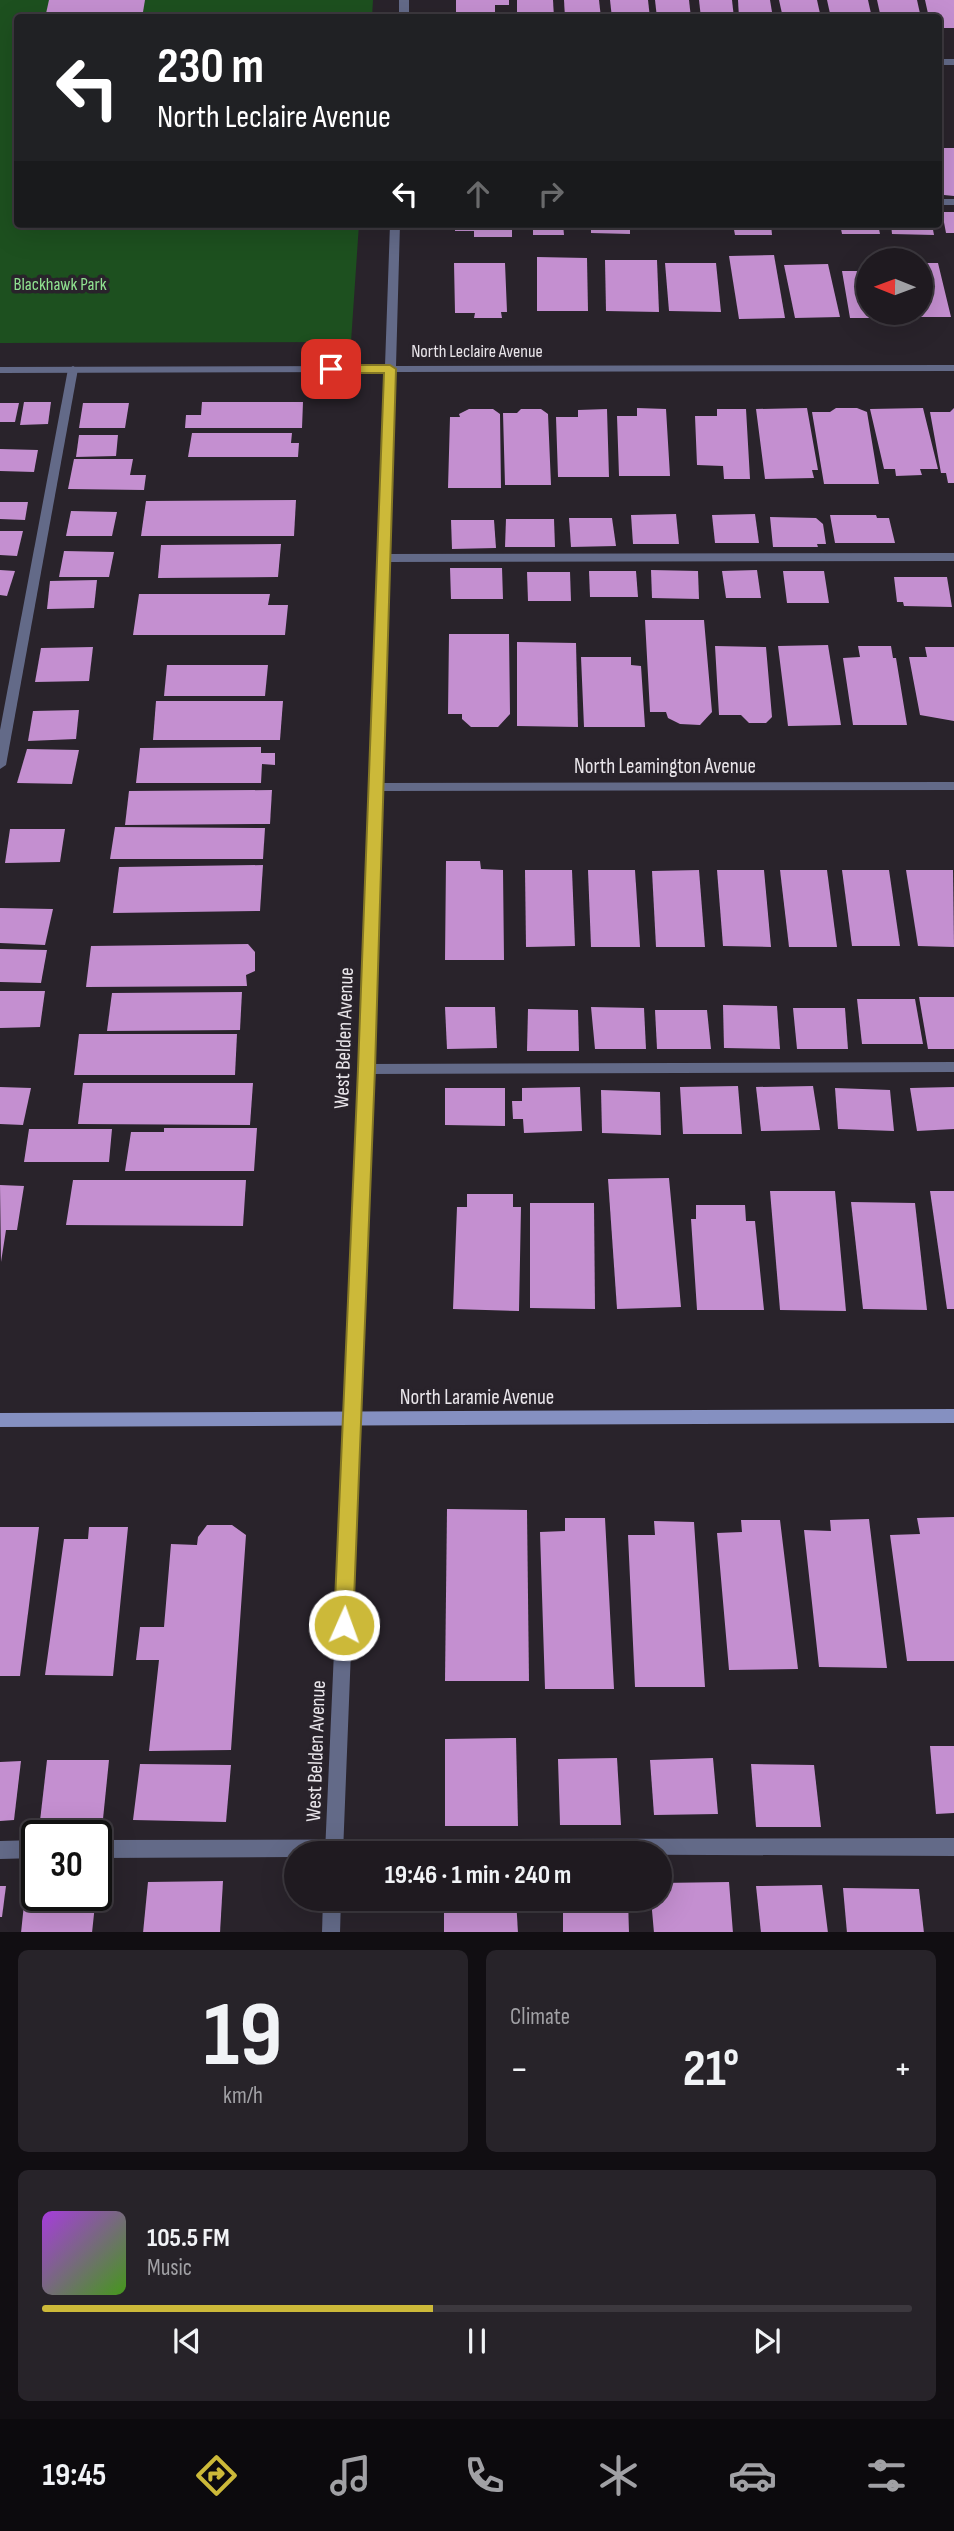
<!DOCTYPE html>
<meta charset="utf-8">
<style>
:root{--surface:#1f1a20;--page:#272329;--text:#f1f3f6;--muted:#a1a1a5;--line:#3c383e;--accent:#ccb939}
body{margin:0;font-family:"Sofia Sans Condensed",sans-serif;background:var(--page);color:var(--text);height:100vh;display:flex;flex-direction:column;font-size:26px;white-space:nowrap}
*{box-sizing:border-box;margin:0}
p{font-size:23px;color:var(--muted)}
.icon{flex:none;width:38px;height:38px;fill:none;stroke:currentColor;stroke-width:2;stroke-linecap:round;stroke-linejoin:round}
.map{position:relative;height:1932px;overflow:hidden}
.panel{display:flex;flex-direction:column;gap:18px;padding:18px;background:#110e12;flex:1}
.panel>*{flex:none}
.hud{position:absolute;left:14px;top:14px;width:928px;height:214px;border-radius:7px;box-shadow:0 7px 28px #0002,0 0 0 2px var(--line);background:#202124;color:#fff;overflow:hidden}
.needle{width:46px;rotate:271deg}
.tools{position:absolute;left:856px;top:248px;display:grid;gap:14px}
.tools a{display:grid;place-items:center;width:77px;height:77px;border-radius:50%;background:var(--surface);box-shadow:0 7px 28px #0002,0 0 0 2px var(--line);font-size:35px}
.speed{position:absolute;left:21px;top:1820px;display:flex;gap:14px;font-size:35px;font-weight:700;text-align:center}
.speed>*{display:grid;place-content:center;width:91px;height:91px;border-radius:50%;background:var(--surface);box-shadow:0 7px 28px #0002,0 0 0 2px var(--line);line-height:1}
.speed .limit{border:4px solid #111;border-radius:10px;background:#fff;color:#111}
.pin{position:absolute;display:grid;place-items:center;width:60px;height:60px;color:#fff;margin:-30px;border-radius:14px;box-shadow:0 4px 10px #0006}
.me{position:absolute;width:77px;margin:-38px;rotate:2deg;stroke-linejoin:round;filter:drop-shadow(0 0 5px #0008)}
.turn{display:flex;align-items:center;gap:24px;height:147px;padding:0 28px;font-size:32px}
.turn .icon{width:91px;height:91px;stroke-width:2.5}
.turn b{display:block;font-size:49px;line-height:60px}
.lanes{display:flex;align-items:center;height:66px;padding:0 28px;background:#0003;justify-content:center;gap:35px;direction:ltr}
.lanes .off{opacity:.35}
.big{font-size:52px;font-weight:700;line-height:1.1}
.panel .card{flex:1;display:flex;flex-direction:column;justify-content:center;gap:10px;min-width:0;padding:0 24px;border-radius:10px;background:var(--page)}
.panel .dial{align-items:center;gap:0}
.dial b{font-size:91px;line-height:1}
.song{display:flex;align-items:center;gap:21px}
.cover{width:84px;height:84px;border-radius:10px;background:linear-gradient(135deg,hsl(280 70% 55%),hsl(100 70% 35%))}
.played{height:7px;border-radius:4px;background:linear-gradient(90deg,var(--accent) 45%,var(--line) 45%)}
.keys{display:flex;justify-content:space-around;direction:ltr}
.heat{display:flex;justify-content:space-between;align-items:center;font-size:38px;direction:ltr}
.panel .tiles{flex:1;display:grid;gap:18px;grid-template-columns:1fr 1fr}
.card:last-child{grid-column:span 2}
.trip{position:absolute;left:284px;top:1841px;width:388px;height:70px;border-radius:35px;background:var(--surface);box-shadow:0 7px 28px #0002,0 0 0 2px var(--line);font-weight:700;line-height:70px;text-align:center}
.dock{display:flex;height:112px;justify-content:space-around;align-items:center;background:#0c0a0d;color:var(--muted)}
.dock .icon{width:49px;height:49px}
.dock .selected{color:var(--accent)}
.dock b{font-size:32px;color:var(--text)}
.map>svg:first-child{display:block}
</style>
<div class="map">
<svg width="954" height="1933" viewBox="0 0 954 1933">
<rect width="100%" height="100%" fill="#29232b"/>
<path fill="#1d501f" d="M0,0H373L372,18H18V224H359L351,342L0,343Z"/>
<g fill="#c48fd0">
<path d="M49,0H145L142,18H45Z"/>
<path d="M456,0H509V5H495V18H456Z"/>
<path d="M517,0H553L554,18H517Z"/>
<path d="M564,0H599L601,18H565Z"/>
<path d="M610,0H648L650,18H612Z"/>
<path d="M655,0H689L691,18H657Z"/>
<path d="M699,0H732L734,18H701Z"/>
<path d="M738,0H770L773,18H739Z"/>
<path d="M779,0H817L821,18H783Z"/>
<path d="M827,0H868L872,18H831Z"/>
<path d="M877,0H917L921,18H881Z"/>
<path d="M925,0H954V28H938V18H929Z"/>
<path d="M938,148H954V196L944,195L938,165Z"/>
<path d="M942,212H954V233H946Z"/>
<path d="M455,224H512V237H474V231H455Z"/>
<path d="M533,224H563L564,235H533Z"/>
<path d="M591,224H630V234L591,233Z"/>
<path d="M678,224H717V229H679Z"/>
<path d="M733,224H771L772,235H735Z"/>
<path d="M840,224H878L880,234H842Z"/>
<path d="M891,224H932L934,235L892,234Z"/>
<path d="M774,255L785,318L739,319L729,256Z"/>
<path d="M537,257L587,258L588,311H537Z"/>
<path d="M605,260H657L659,312L606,311Z"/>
<path d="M454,263H505L507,312H501L502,318H474L475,313H455Z"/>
<path d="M665,263H716L721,312L669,311Z"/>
<path d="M920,263H938L951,317H905L904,313H920Z"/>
<path d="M828,264L840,317L795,318L784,265Z"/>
<path d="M842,271H868V313H894L895,318H850Z"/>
<path d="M24,402H51L48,424L20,425Z"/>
<path d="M202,402H303L302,428H185L186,415H201Z"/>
<path d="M0,403H19L15,422H0Z"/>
<path d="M83,403H129L125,428H79Z"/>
<path d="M637,408L666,409L670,476H619L617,416H637Z"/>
<path d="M807,408L818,470H812L814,478L765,479L756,409Z"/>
<path d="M836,408H857L867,412L879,484H824L812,412H830Z"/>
<path d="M923,408L938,469H920L922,475L896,476L895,469H884L870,409Z"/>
<path d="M954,408V483H948L946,473H941L930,412H950Z"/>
<path d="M469,409H493L500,414L501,488H448L450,417H460L459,414Z"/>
<path d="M521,409H541L548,414L551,485H505L503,413H517Z"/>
<path d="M607,409L609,477H558L556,417H578V410Z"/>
<path d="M717,409H746L750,479H724L723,466L697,465L695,416H717Z"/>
<path d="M192,433H292L291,443H299L298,457H188Z"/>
<path d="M79,435H118L116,456L76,457Z"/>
<path d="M0,449L38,450L34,472L0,471Z"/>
<path d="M74,459H133L130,475H146L144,490L68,489Z"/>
<path d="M296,500L294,536H141L146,501Z"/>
<path d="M0,502H28L25,520L0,519Z"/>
<path d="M71,511L117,512L112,536H66Z"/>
<path d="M676,514L679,544H633L631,515Z"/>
<path d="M755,514L759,543H715L712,515Z"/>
<path d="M830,515H876L877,518H889L895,543H835Z"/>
<path d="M770,517L816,518L823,524L826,544H817L818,547H773Z"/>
<path d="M569,518H612L616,546L571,547Z"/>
<path d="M506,519H554L555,547H505Z"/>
<path d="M451,520H494L496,548L452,549Z"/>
<path d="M0,531H23L17,556L0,555Z"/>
<path d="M281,544L278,577L158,578L161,545Z"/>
<path d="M64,551L114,552L109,577H59Z"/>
<path d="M450,568H502L503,599H451Z"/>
<path d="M0,570L15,571L7,596L0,595Z"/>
<path d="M651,570L698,571L699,599L652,598Z"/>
<path d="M757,570L761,598H726L722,571Z"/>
<path d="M589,571H636L638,597H590Z"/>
<path d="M783,571H824L829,603H787Z"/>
<path d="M527,572H570L571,601H528Z"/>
<path d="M894,577H947L952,607L904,606L903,602H897Z"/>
<path d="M97,580L94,608L47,609L50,581Z"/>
<path d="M139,594H270L268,605H288L285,635H133Z"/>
<path d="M645,620H704L712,712L700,725L680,724L668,718L666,712H650Z"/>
<path d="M449,634H509L510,714L498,727H471L462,719V714H448Z"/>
<path d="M517,642L576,643L578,727L517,726Z"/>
<path d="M828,645L841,725L788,726L778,646Z"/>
<path d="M715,646L766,647L772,717L766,723H749L741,715H719Z"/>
<path d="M858,646H891L893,658H896L907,725H853L843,658L860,657Z"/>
<path d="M93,647L89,681L35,682L41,648Z"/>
<path d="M925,647H954V721L920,715L909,657H927Z"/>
<path d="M581,657H631V665L641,666L645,727H584Z"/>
<path d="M167,665H268L265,696H164Z"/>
<path d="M156,701H283L280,740H153Z"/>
<path d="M79,710L76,739L28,741L33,711Z"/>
<path d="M261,747V753H275V765L262,764L261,783H136L140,748Z"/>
<path d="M27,749L79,750L72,784L17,783Z"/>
<path d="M272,790L270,824L125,825L129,791Z"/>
<path d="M115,827L265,828L263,859H110Z"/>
<path d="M10,829H65L60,862L5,863Z"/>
<path d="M446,861H480L481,869L503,870L504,960H445Z"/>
<path d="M263,865L260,911L113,913L119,867Z"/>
<path d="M525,870H572L575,946L526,947Z"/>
<path d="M588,870H635L640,947H591Z"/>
<path d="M699,870L705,947H656L652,871Z"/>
<path d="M717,870H764L771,947L723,946Z"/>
<path d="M780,870H827L837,947H789Z"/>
<path d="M842,870H889L900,946H852Z"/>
<path d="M906,870H953L954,947L918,946Z"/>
<path d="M0,908L53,909L45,945L0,943Z"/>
<path d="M248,944L255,952V971L246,975L247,986L86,987L91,946Z"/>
<path d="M0,949L47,950L41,983L0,982Z"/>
<path d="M0,991H45L40,1027L0,1028Z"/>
<path d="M242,992L240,1030L107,1031L112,993Z"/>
<path d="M919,997H954V1049H928Z"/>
<path d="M857,999H915L923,1044H862Z"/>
<path d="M723,1005L777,1006L780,1049L724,1048Z"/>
<path d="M445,1007H495L497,1048L447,1049Z"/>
<path d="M591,1007L644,1008L646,1049H595Z"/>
<path d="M793,1008H845L848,1049H797Z"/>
<path d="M528,1009L578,1010L579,1051H527Z"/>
<path d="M655,1010H707L711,1049H657Z"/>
<path d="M79,1034H237L235,1075H74Z"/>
<path d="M83,1083H253L250,1125L78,1124Z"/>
<path d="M738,1086L742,1134H683L680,1087Z"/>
<path d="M813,1086L820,1130L761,1131L756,1087Z"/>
<path d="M0,1087L31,1088L23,1125L0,1124Z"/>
<path d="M580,1087L582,1131L524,1133L523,1119H513L512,1101H522V1088Z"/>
<path d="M954,1087V1129L917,1131L910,1088Z"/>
<path d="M445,1088H505V1126L445,1125Z"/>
<path d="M835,1088L890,1090L894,1131L838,1129Z"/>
<path d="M601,1090L660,1092L661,1135L602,1133Z"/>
<path d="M164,1128H257L254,1171H125L131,1132H164Z"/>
<path d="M29,1129H112L109,1162H24Z"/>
<path d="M669,1178L681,1307L617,1309L608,1179Z"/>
<path d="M73,1180H246L243,1226L66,1225Z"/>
<path d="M0,1185L24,1186L17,1230H6L1,1262Z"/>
<path d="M770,1191H835L846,1311L780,1310Z"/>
<path d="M930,1191H954V1309H947Z"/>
<path d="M467,1194H513V1207H521L519,1311L453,1309L457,1207H467Z"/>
<path d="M851,1202L915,1203L927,1310L863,1309Z"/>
<path d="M530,1203H594L595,1309L530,1308Z"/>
<path d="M696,1205H745L746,1221H755L764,1310H697L691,1219H696Z"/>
<path d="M447,1509L527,1510L529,1681H445Z"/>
<path d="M954,1517V1661H907L890,1535L920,1534L917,1518Z"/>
<path d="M565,1518H605L614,1689H545L540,1532L565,1531Z"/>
<path d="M869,1519L887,1668L819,1667L804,1530L831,1531L830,1520Z"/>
<path d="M741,1520H780L798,1669L729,1670L717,1533L742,1532Z"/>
<path d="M654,1521L694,1522L705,1687H635L628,1535H655Z"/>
<path d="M207,1525H232L246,1535L231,1750L149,1751L159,1660H136L140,1627H164L171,1544L197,1545L198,1537Z"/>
<path d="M0,1527H39L20,1676H0Z"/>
<path d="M89,1527H128L113,1676L45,1675L64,1539H88Z"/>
<path d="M516,1738L518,1826H445V1739Z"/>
<path d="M930,1746H954V1813L936,1814Z"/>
<path d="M617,1758L621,1825H560L558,1759Z"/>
<path d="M713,1758L718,1814L654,1815L650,1760Z"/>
<path d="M47,1760H109L103,1819L40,1821Z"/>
<path d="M21,1761L14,1820L0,1821V1762Z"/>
<path d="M140,1764L231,1765L226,1822L133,1820Z"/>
<path d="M751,1764L814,1765L821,1827H756Z"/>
<path d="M223,1881L220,1933H143L148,1882Z"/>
<path d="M729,1882L733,1933H654L651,1899H660V1883Z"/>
<path d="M26,1885H37V1895H96L92,1933H21Z"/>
<path d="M822,1885L828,1933H761L756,1886Z"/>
<path d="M0,1886H6L2,1917H0Z"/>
<path d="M843,1888L919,1889L924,1933H847Z"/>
<path d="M444,1899H516L518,1933H444Z"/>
<path d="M563,1899H628L629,1933H563Z"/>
</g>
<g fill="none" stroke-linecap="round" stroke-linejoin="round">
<g fill="#636a88" fill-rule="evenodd">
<rect x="938" y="199" width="16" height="6"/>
<path d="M73,366L78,369L6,765L0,769V730L68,369Z"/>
<path d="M954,553V561L383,562L377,558L383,554Z"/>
<path d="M954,1062V1072L367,1074L362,1073L360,1069L362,1065L367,1064Z"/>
<path d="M954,1838V1856L296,1853V1857L96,1858V1840Z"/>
<path d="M37,1840V1858L0,1859V1841Z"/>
</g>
<g fill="#636a88" fill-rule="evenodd">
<rect x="399" y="0" width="10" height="18"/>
<rect x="938" y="59" width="16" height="6"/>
<path d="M390,224H400L396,366L954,365V371L396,372L383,783L954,782V790L383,791L374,1069L343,1853H325L360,1069L385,372L0,373V367L385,366Z"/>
<path d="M323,1899H341L340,1933H322Z"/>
</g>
<path fill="#8590c1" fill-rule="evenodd" d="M954,1409V1423L0,1427V1413Z"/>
</g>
<path fill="#ccb939" stroke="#857825" stroke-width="2" d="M390,365L396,369L375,1069L353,1625L350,1631L344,1634L337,1631L334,1625L358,1069L384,373H331L325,369L331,365Z"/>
<g text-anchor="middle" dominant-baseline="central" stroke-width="7" stroke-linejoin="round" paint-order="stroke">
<g font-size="18" fill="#90e290" stroke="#29232b">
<text x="60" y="284">Blackhawk Park</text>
</g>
<g font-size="18" fill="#e9e5ea" stroke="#29232b">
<text x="477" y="351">North Leclaire Avenue</text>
</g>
<g font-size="21" fill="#e9e5ea" stroke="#29232b">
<text x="665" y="766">North Leamington Avenue</text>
<text transform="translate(344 1038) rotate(-88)">West Belden Avenue</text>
<text x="477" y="1397">North Laramie Avenue</text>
<text transform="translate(316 1751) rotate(-88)">West Belden Avenue</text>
</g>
</g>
</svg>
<div class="tools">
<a><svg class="needle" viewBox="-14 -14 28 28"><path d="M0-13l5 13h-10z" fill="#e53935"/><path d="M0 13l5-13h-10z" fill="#a1a1a5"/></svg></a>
</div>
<div class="speed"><div class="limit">30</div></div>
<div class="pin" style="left:331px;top:369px;background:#d93025"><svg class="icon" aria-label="arrive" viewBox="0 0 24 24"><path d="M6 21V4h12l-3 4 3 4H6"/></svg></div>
<svg class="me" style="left:344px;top:1625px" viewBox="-20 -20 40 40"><circle r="17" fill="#ccb939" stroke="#fff" stroke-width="3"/><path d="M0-11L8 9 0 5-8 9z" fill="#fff"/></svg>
<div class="trip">19:46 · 1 min · 240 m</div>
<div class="hud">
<div class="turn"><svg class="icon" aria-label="left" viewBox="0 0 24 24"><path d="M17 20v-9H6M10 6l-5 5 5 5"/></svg><div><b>230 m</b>North Leclaire Avenue</div></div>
<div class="lanes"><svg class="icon" aria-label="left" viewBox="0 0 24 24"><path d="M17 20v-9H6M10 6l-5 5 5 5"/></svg><svg class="icon off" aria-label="ahead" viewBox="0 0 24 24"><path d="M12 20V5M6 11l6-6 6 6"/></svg><svg class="icon off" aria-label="right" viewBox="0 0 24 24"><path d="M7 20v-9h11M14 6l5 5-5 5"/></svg></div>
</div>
</div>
<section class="panel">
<div class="tiles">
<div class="card dial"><b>19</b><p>km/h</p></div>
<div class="card"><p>Climate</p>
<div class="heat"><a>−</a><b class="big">21°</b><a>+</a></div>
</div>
<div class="card">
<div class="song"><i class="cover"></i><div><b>105.5 FM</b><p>Music</p></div></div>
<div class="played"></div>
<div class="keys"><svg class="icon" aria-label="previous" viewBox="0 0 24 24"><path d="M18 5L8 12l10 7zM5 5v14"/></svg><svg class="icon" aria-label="pause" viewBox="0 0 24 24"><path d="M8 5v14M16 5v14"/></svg><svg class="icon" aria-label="next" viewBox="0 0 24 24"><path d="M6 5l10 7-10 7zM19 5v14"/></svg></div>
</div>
</div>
</section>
<nav class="dock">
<b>19:45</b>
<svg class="icon selected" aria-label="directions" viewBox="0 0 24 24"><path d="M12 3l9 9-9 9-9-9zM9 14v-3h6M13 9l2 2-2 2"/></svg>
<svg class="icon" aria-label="music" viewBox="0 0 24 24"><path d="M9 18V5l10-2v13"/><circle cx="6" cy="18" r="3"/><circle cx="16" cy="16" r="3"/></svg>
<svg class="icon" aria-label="phone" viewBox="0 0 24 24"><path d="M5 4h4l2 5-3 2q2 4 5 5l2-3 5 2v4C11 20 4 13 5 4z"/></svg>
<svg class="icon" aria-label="climate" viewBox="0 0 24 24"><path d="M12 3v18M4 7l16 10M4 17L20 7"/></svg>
<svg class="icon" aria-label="car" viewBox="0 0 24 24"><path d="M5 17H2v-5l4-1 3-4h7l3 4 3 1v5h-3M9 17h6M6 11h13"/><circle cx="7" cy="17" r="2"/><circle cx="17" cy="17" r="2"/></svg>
<svg class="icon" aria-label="filters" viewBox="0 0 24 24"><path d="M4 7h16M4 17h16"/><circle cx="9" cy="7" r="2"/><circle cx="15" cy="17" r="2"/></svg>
</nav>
